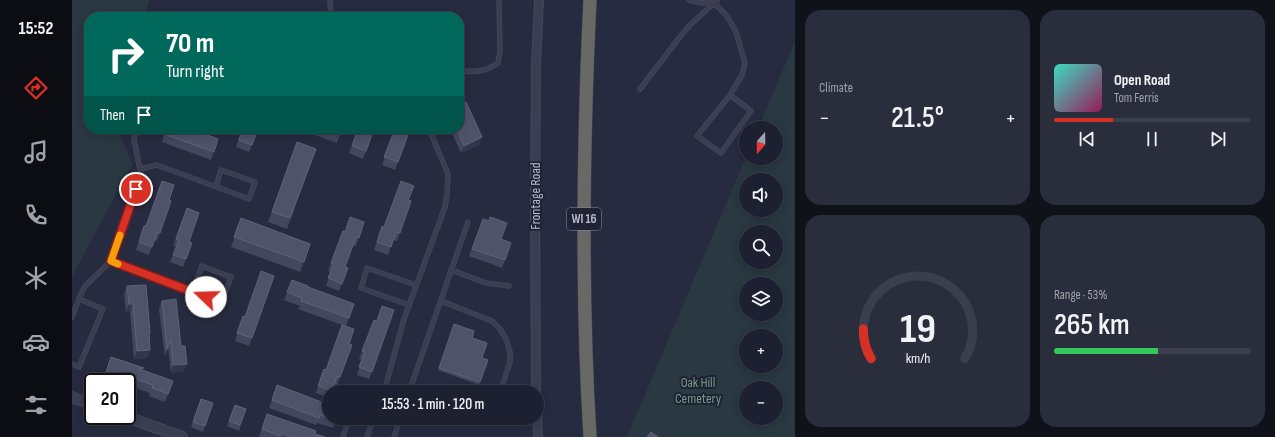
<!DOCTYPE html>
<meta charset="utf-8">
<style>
:root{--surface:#1d2030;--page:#2a2d3c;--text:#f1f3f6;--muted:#a0a3ab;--line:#3b3e4c;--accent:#d93025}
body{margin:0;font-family:"Sofia Sans Condensed",sans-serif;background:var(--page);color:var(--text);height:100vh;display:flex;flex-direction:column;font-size:15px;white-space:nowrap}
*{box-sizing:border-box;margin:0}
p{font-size:13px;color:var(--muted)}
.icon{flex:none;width:22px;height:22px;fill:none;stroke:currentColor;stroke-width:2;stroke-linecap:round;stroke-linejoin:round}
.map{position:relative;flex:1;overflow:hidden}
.sheet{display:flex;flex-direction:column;gap:10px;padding:10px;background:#10121a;width:480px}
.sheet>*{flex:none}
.guide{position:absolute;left:12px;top:12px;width:380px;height:122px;border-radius:16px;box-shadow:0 2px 10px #0003,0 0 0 1px var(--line);background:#00695c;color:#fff;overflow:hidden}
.needle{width:26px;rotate:200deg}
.tools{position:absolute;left:667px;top:121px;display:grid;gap:8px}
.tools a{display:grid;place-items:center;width:44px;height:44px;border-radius:50%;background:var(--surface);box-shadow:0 2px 10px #0003,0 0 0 1px var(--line);font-size:20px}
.speed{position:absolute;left:12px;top:373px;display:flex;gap:8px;font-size:20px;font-weight:700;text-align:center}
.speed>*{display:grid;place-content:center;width:52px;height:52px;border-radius:50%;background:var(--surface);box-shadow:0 2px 10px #0003,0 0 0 1px var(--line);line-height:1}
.speed .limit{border:2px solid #111;border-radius:6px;background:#fff;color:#111}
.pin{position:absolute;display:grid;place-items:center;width:34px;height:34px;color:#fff;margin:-17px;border:2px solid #fff;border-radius:50%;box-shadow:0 1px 4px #0007}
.me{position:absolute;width:44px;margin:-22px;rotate:291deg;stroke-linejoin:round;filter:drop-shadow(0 0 3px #0008)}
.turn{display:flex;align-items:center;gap:14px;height:84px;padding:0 16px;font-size:18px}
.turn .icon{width:52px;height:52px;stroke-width:2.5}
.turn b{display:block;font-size:28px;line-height:34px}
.then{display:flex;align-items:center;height:38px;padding:0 16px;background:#0003;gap:8px;font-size:15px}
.big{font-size:30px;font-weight:600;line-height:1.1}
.sheet .tile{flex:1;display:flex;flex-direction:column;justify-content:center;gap:6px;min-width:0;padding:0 14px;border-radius:16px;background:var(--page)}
.sheet .dial{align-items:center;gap:0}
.dial svg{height:104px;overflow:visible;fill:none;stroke:var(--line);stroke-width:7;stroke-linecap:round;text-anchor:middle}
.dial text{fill:var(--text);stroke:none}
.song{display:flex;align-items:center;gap:12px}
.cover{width:48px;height:48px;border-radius:6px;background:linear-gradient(135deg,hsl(170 70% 55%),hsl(330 70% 35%))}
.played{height:4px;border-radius:2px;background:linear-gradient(90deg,var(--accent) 30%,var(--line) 30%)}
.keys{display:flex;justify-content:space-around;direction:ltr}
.heat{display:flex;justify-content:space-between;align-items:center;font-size:22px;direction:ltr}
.charge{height:6px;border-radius:3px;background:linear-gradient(90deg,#34c759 53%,var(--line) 0)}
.sheet .tiles{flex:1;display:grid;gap:10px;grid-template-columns:repeat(2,1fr)}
.trip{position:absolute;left:250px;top:385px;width:222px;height:40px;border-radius:20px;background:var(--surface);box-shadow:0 2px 10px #0003,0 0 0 1px var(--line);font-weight:600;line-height:40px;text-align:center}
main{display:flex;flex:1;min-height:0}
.menu{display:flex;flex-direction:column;width:72px;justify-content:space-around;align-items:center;background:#0c0d13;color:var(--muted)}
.menu .icon{width:28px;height:28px}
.menu .selected{color:var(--accent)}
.menu b{font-size:18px;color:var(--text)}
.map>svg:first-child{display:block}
</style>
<main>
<nav class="menu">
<b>15:52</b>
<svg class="icon selected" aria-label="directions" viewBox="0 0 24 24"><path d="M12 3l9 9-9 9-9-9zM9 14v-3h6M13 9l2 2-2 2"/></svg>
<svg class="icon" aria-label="music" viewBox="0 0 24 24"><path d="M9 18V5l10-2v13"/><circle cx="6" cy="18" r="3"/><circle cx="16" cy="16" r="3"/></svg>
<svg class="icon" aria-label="phone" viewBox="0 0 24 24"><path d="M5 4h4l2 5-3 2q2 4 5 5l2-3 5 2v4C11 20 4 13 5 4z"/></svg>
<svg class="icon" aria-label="climate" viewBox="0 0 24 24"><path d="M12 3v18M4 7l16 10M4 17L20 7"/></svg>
<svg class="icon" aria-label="car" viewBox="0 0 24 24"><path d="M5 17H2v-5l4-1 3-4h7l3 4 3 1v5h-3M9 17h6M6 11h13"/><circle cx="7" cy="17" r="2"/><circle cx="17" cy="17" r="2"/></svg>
<svg class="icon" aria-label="filters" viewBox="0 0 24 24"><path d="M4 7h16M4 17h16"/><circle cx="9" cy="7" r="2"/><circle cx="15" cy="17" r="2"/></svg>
</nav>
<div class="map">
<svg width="723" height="437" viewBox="0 0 723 437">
<rect width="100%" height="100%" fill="#272b40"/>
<g fill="#293841" fill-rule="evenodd">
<path d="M0,0H77L73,17H17V129H46L60,164L4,269L0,279Z"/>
<path d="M723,42V437H555L674,157L704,158V128H686ZM674,180H704V210H674ZM674,232H704V262H674ZM674,284H704V314H674ZM674,336H704V366H674ZM674,388H704V418H674Z"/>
</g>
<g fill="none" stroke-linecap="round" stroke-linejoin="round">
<defs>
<g id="service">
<path d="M258,0L259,17"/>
<path d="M617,0L629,3H642L655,16L664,32L673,63L670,75L658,95L679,111L649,153L625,136L658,95"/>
<path d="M387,70C401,73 414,72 426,63L428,51L427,0"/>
<path d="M568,89L607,38L618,25L642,3"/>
<path d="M68,169L85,165L177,199L183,182L149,170L144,186"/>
<path d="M39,261L149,303L159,277L130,266L120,292"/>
<path d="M379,270L414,283L437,286"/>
<path d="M369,301L420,321L428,329L434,339L438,352V362L428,392"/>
<path d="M337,305L289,288L295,268L344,285"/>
<path d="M0,317L7,299L13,286L39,261L69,175L62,139L64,129"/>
<path d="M0,364L7,367L31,309L7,299"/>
<path d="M339,387L354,392"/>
<path d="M287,392L288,389L295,392"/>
<path d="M312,392L332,319L373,207L375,194L376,174L357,129"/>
<path d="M337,392L396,222"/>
<path d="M271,437L277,418"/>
<path d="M295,437L302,418"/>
<path d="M322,437L328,418"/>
</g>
<g id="minor">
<path d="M642,3L643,0"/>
<path d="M464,392L463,206L464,63L467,0"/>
<path d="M465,408L466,437"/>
</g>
<g id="tertiary">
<path d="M0,397L21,405"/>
<path d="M52,416L110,437"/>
</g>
<path id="trunk" d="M518,0C511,145 509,292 518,437"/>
</defs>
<use href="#service" stroke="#454759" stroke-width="5.5"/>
<use href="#minor" stroke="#454759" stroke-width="10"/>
<use href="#tertiary" stroke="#454759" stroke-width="12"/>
<use href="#trunk" stroke="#434657" stroke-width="14"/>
<use href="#service" stroke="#3b3e50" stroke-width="4"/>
<use href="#minor" stroke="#3b3e50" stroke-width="8"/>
<use href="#tertiary" stroke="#3b3e50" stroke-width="10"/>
<use href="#trunk" stroke="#686864" stroke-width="13"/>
</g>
<g fill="#42475e">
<path d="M94,129L146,139L139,160L90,142Z"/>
<path d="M170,129H186L177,152L164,147Z"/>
<path d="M226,129H270L265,143Z"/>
<path d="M286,129H302L291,159L277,153Z"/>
<path d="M323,129H338L323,170L310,165Z"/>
<path d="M378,129H387L407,145L389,153Z"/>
<path d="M225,142L244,149L215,229L196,222Z"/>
<path d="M97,200L99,201L85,241L82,240L77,255L64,250L72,226H74Z"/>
<path d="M336,200L339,201L325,241L321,240L316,255L302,250L310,226L312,227Z"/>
<path d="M115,208L117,242L120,243L111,267L98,262L104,247L101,246Z"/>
<path d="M169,218L238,244L228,272L159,247Z"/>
<path d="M411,219L429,239L439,243L430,268L397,256Z"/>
<path d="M292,222L284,246L281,245L273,267L276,268L267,291L254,286L259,272L256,271L271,231L273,232Z"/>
<path d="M202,276L177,346L163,341L171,316L173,317Z"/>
<path d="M220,280L236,287L282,304L274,326L277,344L280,345L265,385L263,384L260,392H257V398L244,393L252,369L254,370L270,325L226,309L228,306L212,300Z"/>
<path d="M55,286L78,333L77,336L78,350L75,358L62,359L58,311L54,312L52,294Z"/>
<path d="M90,301L112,371L99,373L96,348L93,357L87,309Z"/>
<path d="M322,310L297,379L285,375L290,360L287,359L302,320L305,321Z"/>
<path d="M382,324L400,338L410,358L416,360L407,385L366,370Z"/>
<path d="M39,357L71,370L101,381L93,402L77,396L78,393L55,385V382H38L31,379Z"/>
<path d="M205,385L265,418L261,428L245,423L244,425L197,408Z"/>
<path d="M129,399L141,403L131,432L119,427Z"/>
<path d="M163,405L174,409L167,431L155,426Z"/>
<path d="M195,414L243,434L253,437H187Z"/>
</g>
<g fill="#32364d">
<path d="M410,137L407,145L389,153L392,146Z"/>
<path d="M57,304H61L58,311L54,312Z"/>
<path d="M78,350L75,358L62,359L65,351Z"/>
<path d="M115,364L112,371L99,373L101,365Z"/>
</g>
<g fill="#4f536a" stroke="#5f6379">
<path d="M168,15L171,17H166Z"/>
<path d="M394,102L410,137L392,146L385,129H387V105Z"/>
<path d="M94,129H120L146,139L142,152L92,134Z"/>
<path d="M170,129H186L180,145L167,140Z"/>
<path d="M251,129H270L268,135Z"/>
<path d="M286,129H302L294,151L280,146Z"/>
<path d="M323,129H338L326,162L312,157Z"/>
<path d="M225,142L244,149L218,218L200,212Z"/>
<path d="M90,181L102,185L97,200L99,201L88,233L85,232L80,247L67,242L72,226H74Z"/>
<path d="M329,181L342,186L336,200L339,201L328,233L324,232L319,247L305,242L310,226L312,227Z"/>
<path d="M115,208L127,213L117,242L120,243L114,259L101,255L107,240L104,239Z"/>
<path d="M278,217L292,222L287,238L284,237L273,267L276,268L270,284L256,278L262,264L259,263L271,231L273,232Z"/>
<path d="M418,217L435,223L429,239L439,243L433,260L400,249L411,219L417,221Z"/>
<path d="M169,218L238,244L232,262L162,237Z"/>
<path d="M189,271L202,276L180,338L165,333L171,316L173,317Z"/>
<path d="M220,280L236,286V287L282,304L277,318L229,301L230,298L215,292Z"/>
<path d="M74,285L78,333H77L78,350L65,351L61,304H57L55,286Z"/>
<path d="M104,299L109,346H113L115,364L101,365L99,340L95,349L90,301Z"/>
<path d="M310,306L322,310L300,372L287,367L293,352L290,351L302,320L305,321Z"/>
<path d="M382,324L402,331L400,338L415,343L410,358L416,360L408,382L367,368Z"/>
<path d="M270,325L282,329L277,344L280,345L268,377L265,376L260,391L246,386L252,369L254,370Z"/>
<path d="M39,357L72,368L67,369L101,381L96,394L80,388L81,385L52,375L51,378L34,372Z"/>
<path d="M205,385L257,405V418H265L264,421L248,415L247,418L200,400Z"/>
<path d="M129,399L141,403L133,426L121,422Z"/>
<path d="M163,405L174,409L168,425L157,421Z"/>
<path d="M195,414L244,431L243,434L253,437H220L209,433L208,436L190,429Z"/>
<path d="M579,432L586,437H575Z"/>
</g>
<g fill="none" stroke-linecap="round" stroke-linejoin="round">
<defs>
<path id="route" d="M64,189L39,261L134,297"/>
</defs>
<use href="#route" stroke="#8d1f18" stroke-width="10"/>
<use href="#route" stroke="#d93025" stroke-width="7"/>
<path stroke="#f59e0b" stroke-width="7" d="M46,264L39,261L48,235"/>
</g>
<g text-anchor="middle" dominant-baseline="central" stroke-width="4" stroke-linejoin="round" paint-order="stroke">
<rect fill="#202335" stroke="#8a8d9d" stroke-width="1" x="495" y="208" width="34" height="22" rx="3"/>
<g font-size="13" font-weight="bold" fill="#b8baca">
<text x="512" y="219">WI 16</text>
</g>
<g font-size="14" fill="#b8baca" stroke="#202335">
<text transform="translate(463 196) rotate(-90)">Frontage Road</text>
</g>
<g font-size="14" fill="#709a85" stroke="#202335">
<text x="626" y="382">Oak Hill<tspan x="626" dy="16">Cemetery</tspan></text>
</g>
</g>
</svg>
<div class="tools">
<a><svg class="needle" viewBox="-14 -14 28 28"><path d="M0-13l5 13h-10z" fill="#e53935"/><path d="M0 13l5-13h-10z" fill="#a0a3ab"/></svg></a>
<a><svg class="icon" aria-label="sound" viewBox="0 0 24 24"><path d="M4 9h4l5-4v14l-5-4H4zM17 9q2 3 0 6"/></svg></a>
<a><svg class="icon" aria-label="search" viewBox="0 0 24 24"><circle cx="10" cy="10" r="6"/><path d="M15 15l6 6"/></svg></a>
<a><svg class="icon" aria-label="layers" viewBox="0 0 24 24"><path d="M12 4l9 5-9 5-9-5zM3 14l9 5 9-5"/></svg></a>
<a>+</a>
<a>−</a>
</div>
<div class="speed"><div class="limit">20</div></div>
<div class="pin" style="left:64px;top:189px;background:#d93025"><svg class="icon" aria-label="arrive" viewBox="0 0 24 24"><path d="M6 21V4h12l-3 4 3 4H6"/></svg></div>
<svg class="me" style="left:134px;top:297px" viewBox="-20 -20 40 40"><circle r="19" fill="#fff"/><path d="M0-13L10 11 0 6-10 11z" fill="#d93025"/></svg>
<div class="trip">15:53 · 1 min · 120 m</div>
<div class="guide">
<div class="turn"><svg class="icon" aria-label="right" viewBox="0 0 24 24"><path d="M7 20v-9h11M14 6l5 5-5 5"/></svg><div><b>70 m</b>Turn right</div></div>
<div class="then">Then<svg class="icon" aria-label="arrive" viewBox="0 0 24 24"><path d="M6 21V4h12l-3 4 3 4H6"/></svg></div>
</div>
</div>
<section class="sheet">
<div class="tiles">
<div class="tile"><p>Climate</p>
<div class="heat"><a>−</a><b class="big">21.5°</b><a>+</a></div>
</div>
<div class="tile">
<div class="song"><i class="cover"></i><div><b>Open Road</b><p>Tom Ferris</p></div></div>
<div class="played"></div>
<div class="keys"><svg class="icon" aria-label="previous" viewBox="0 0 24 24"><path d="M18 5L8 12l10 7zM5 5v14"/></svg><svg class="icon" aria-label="pause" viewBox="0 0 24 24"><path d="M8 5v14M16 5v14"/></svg><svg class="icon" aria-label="next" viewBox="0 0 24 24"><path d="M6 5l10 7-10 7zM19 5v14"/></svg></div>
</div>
<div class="tile dial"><svg viewBox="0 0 100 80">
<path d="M14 69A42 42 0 1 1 86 69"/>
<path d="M14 69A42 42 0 0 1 8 46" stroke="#d93025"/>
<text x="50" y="56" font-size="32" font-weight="700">19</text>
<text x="50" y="72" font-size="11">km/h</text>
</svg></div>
<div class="tile"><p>Range · 53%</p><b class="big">265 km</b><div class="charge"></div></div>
</div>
</section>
</main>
